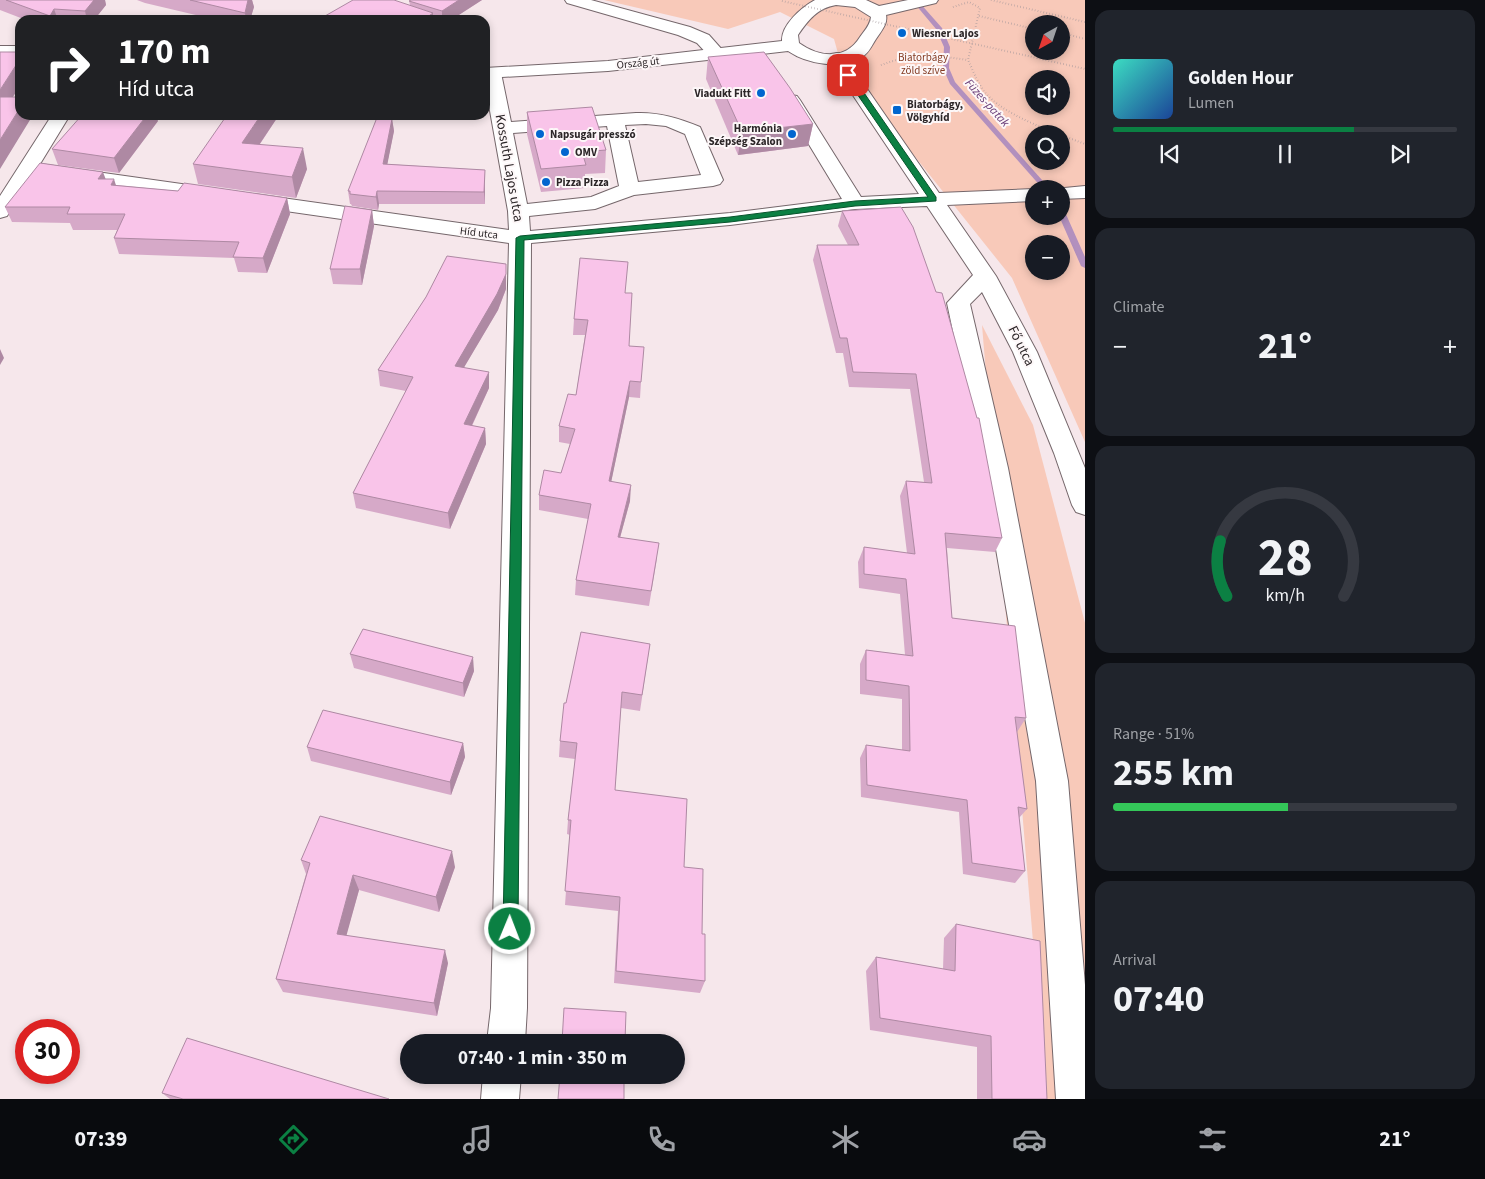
<!DOCTYPE html>
<meta charset="utf-8">
<style>
:root{--surface:#171b24;--page:#20242c;--text:#f1f3f6;--muted:#9ea1a6;--line:#363941;--accent:#0b8043}
body{margin:0;font-family:"Source Sans 3",sans-serif;background:var(--page);color:var(--text);height:100vh;display:flex;flex-direction:column;font-size:19px;white-space:nowrap}
*{box-sizing:border-box;margin:0}
p{font-size:16px;color:var(--muted)}
.icon{flex:none;width:28px;height:28px;fill:none;stroke:currentColor;stroke-width:2;stroke-linecap:round;stroke-linejoin:round}
.map{position:relative;flex:1;overflow:hidden}
.details{display:flex;flex-direction:column;gap:10px;padding:10px;background:#0d0f14;width:400px}
.details>*{flex:none}
.guide{position:absolute;left:15px;top:15px;width:475px;height:105px;border-radius:15px;box-shadow:0 2px 8px #0003;background:#202124;color:#fff;overflow:hidden}
.needle{width:32px;rotate:220deg}
.buttons{position:absolute;left:1025px;top:15px;display:grid;gap:10px}
.buttons a{display:grid;place-items:center;width:45px;height:45px;border-radius:50%;background:var(--surface);box-shadow:0 2px 8px #0003;font-size:25px}
.speed{position:absolute;left:15px;top:1019px;display:flex;gap:10px;font-size:25px;font-weight:700;text-align:center}
.speed>*{display:grid;place-content:center;width:65px;height:65px;border-radius:50%;background:var(--surface);box-shadow:0 2px 8px #0003;line-height:1}
.speed .limit{border:8px solid #d22;background:#fff;color:#111}
.pin{position:absolute;display:grid;place-items:center;width:42px;height:42px;color:#fff;margin:-21px;border-radius:10px;box-shadow:0 2px 8px #0006}
.me{position:absolute;width:55px;margin:-28px;rotate:1deg;stroke-linejoin:round;filter:drop-shadow(0 0 4px #0008)}
.turn{display:flex;align-items:center;gap:18px;height:105px;padding:0 20px;font-size:22px}
.turn .icon{width:65px;height:65px;stroke-width:2.5}
.turn b{display:block;font-size:35px;line-height:42px}
.big{font-size:38px;font-weight:700;line-height:1.1}
.details .widget{flex:1;display:flex;flex-direction:column;justify-content:center;gap:8px;min-width:0;padding:0 18px;border-radius:15px;background:var(--page)}
.details .dial{align-items:center;gap:0}
.dial svg{height:130px;overflow:visible;fill:none;stroke:var(--line);stroke-width:7;stroke-linecap:round;text-anchor:middle}
.dial text{fill:var(--text);stroke:none}
.song{display:flex;align-items:center;gap:15px}
.cover{width:60px;height:60px;border-radius:8px;background:linear-gradient(135deg,hsl(170 70% 55%),hsl(220 70% 35%))}
.played{height:5px;border-radius:2px;background:linear-gradient(90deg,var(--accent) 70%,var(--line) 70%)}
.keys{display:flex;justify-content:space-around;direction:ltr}
.heat{display:flex;justify-content:space-between;align-items:center;font-size:28px;direction:ltr}
.charge{height:8px;border-radius:4px;background:linear-gradient(90deg,#34c759 51%,var(--line) 0)}
.trip{position:absolute;left:400px;top:1034px;width:285px;height:50px;border-radius:25px;background:var(--surface);box-shadow:0 2px 8px #0003;font-weight:700;line-height:50px;text-align:center}
.dock{display:flex;height:80px;justify-content:space-around;align-items:center;background:#090b0e;color:var(--muted)}
.dock .icon{width:35px;height:35px}
.dock .active{color:var(--accent)}
.dock b{font-size:22px;color:var(--text)}
main{display:flex;flex:1;min-height:0}
.map>svg:first-child{display:block}
</style>
<main>
<div class="map">
<svg width="1085" height="1099" viewBox="0 0 1085 1099">
<rect width="100%" height="100%" fill="#f6e7eb"/>
<g fill="#f8c9b9" fill-rule="evenodd">
<path d="M604,0H1085V442L1012,278L841,64L834,39L780,12L728,29ZM1034,24H1061V51H1034ZM1034,79H1061V106H1034ZM1034,134H1061V161H1034ZM1034,189H1061V216H1034ZM1034,244H1061V271H1034Z"/>
<path d="M982,325L1033,425L1085,623V1099H1046Z"/>
</g>
<g fill="none" stroke-linecap="round" stroke-linejoin="round">
<g fill="#b290be" fill-rule="evenodd">
<path d="M909,0L919,2L942,28L950,47L949,68L955,82L1050,189H1043L950,84L943,68L944,47L936,29L915,4Z"/>
<path d="M1061,210L1065,212L1085,257V268L1081,266L1059,216H1061Z"/>
</g>
<defs>
<g id="minor">
<path d="M565,0H591L690,27L709,35L725,53L722,57L716,58L710,57L697,43L678,35L567,3Z"/>
<path d="M837,53L843,54L939,193L1034,189V201L947,205L996,276L1037,352L1085,468V515L1076,512L1072,505L1054,453L1013,352L982,292L970,304L1008,468L1068,781L1085,985V1099H1056L1036,781L982,468L947,303L973,275L927,206L855,209L730,225L531,243L527,1008L525,1042H487L491,1008L509,243L33,175L7,216L0,218V196L52,115H70L40,164L509,230L508,211L485,83V70L492,68L498,69L501,73L511,122L636,113C659,112 679,118 700,127L723,180L720,184L713,186L634,195L595,209L529,216L530,231L730,213L842,199L782,100L785,96L791,95L797,96L800,100L861,197L919,194L828,58L831,54ZM646,124L666,126L685,134L701,175L638,182L625,125ZM607,126L619,186L591,197L527,204L513,133Z"/>
<path d="M1085,186V198L1061,199V189H1054Z"/>
<path d="M483,1075H521L519,1099H481Z"/>
</g>
<g id="major">
<path d="M815,0H866L879,6L908,0H938L936,3L886,15C888,24 881,31 876,39C872,45 869,53 862,57C841,70 807,64 788,51L608,71L485,78V68L608,61L782,41C781,25 802,7 815,0ZM836,5L855,7L871,17C870,25 865,30 860,37C846,60 820,58 799,43L798,35C808,20 818,8 836,5Z"/>
<rect x="0" y="46" width="20" height="10"/>
</g>
</defs>
<use href="#minor" stroke="#75676b" stroke-width="2"/>
<use href="#major" stroke="#75676b" stroke-width="2"/>
<g stroke="#a2969a" stroke-width="2" stroke-dasharray="0.5 2.5" stroke-linecap="butt">
<path d="M991,0L1085,22"/>
<path d="M953,7L969,2L980,8L968,60C973,70 977,82 984,91C999,111 1034,124 1057,134"/>
<path d="M979,16L1034,29"/>
<path d="M1061,36L1069,38L1070,35L1085,39"/>
<path d="M1037,58L1085,69"/>
<path d="M881,65L917,53L968,60"/>
<path d="M1061,135L1085,144"/>
</g>
<use href="#minor" fill="#fff" fill-rule="evenodd"/>
<use href="#major" fill="#fff" fill-rule="evenodd"/>
<path stroke="#a2969a" stroke-width="2" stroke-dasharray="0.5 2.5" stroke-linecap="butt" d="M782,1L1037,58"/>
</g>
<g fill="#d6a9c8">
<path d="M0,0H105L106,5L94,20H26L0,10Z"/>
<path d="M137,0H252L254,7L250,20H217L145,3Z"/>
<path d="M411,0H482L451,20H318L410,5L409,1Z"/>
<path d="M708,57L813,124L808,146L738,155L706,79Z"/>
<path d="M527,112L606,150L605,173L585,174V188L541,192L527,134Z"/>
<path d="M279,115L260,144L307,169L296,198L198,184L193,164Z"/>
<path d="M392,119L394,131L387,164L485,170V204H379L378,210L352,206L351,204H350L348,191Z"/>
<path d="M158,121L119,173L58,165L52,149Z"/>
<path d="M106,179L116,185L178,191L287,198L290,214L267,273L238,272L234,258L119,254L114,238L117,230H73L70,223L12,222L5,207Z"/>
<path d="M901,207L1002,538L995,552L947,548L952,618L1026,718L1017,732L1027,809L1019,818L1025,871L1015,883L963,874L959,812L861,797L860,758L866,745L902,750V699L860,694V664L866,650L905,655L900,594L859,588L858,562L864,547L907,553L900,496L906,481L924,482L910,389L849,387L843,353H836L813,260L817,245H848L838,226L842,211Z"/>
<path d="M372,210L374,226L362,285L333,284L330,269Z"/>
<path d="M506,280V289L498,310L464,367L489,388L472,426L485,428L486,444L450,529L356,508L353,493L406,391L380,386L378,370L426,297Z"/>
<path d="M626,293L629,346L641,382L640,398L629,397L611,482L630,501L620,538L657,558L649,606L575,595L576,580L588,519L539,510V495L561,473L570,444L559,442V426L576,395L585,335H573L574,319Z"/>
<path d="M650,644L640,711L621,708L615,790L684,867L702,934L705,981L700,993L614,983L618,911L565,905L570,835L567,834L568,820L575,759L559,757L560,741L566,703Z"/>
<path d="M350,654L474,671L464,697L354,668Z"/>
<path d="M463,743L465,757L451,795L311,761L307,747Z"/>
<path d="M301,860L455,867L439,912L359,890L346,935L448,963L437,1016L283,992L276,979L306,874Z"/>
<path d="M956,924L1047,1099H977V1047L870,1030L866,971L876,957L943,969L944,938Z"/>
<path d="M162,1093L389,1099H170Z"/>
</g>
<g fill="#ae89a3">
<path d="M94,0H105L106,5L94,20H87L85,11Z"/>
<path d="M248,0H252L254,7L250,20H246L245,13Z"/>
<path d="M459,0H482L451,20H442V11Z"/>
<path d="M54,9L58,20H51L50,16Z"/>
<path d="M433,13V20H423Z"/>
<path d="M20,59V86L2,114L0,108V90Z"/>
<path d="M20,108V115H33L0,169V140Z"/>
<path d="M147,115H156L158,121L119,173L114,158Z"/>
<path d="M261,115H279L247,163L242,143Z"/>
<path d="M392,119L394,131L385,176L383,164Z"/>
<path d="M813,124L808,146L738,155L742,132Z"/>
<path d="M303,148L307,169L296,198L292,177Z"/>
<path d="M485,170V204L484,192Z"/>
<path d="M103,172L109,188L98,179Z"/>
<path d="M114,179L119,195L111,185Z"/>
<path d="M377,191L379,204L378,210L376,197Z"/>
<path d="M287,198L290,214L267,273L263,258Z"/>
<path d="M372,210L374,226L362,285L360,269Z"/>
<path d="M506,264V289L498,310L456,381L455,366Z"/>
<path d="M0,349L4,358L0,365Z"/>
<path d="M489,372V388L465,440L464,424Z"/>
<path d="M630,381L629,397L608,497L609,481Z"/>
<path d="M485,428L486,444L450,529L448,513Z"/>
<path d="M631,485L630,501L616,552L618,537Z"/>
<path d="M473,657L474,671L464,697L463,683Z"/>
<path d="M463,743L465,757L451,795L450,782Z"/>
<path d="M452,851L455,867L439,912L436,897Z"/>
<path d="M353,875L359,890L343,948L337,934Z"/>
<path d="M445,950L448,963L437,1016L434,1003Z"/>
</g>
<g fill="#f9c4e9" stroke="#ae89a3">
<path d="M6,0H94L85,11L54,9L50,16Z"/>
<path d="M190,0H248L245,13Z"/>
<path d="M353,0H394L433,13L423,20H318Z"/>
<path d="M411,0H459L442,11L409,1Z"/>
<path d="M0,52H20V59L0,90Z"/>
<path d="M764,52L790,88L813,124L742,132L708,57Z"/>
<path d="M0,97H20V108L0,140Z"/>
<path d="M592,107L606,150L582,152L586,165L541,169L527,112Z"/>
<path d="M82,115H147L114,158L52,149Z"/>
<path d="M227,115H261L242,143L303,148L292,177L193,164Z"/>
<path d="M378,115L392,119L383,164L485,170L484,192L377,191L376,197L350,194V191H348Z"/>
<path d="M40,163L103,172L98,179H114L111,185L178,191L184,183L287,198L263,258L233,257L239,242L114,238L125,214H67L70,207H5Z"/>
<path d="M345,206L372,210L360,269H330Z"/>
<path d="M901,207L913,227L936,292L942,293L977,418H979L1002,538L945,533L952,618L1015,626L1026,718L1015,717L1027,809L1018,807L1025,871L972,863L967,800L867,785L866,745L910,751L909,686L866,680V650L913,656L906,579L864,574V547L915,554L906,481L932,483L916,374L853,372L847,338H840L817,245H859L842,211Z"/>
<path d="M447,256L506,264V274L497,294L455,366L489,372L464,424L485,428L448,513L353,493L413,377L378,370L426,297Z"/>
<path d="M580,258L628,262L625,293H632L629,346L644,347L641,382L630,381L609,481L631,485L618,537L659,543L651,591L576,580L591,504L539,495L544,470L561,473L575,429L559,426L568,394L576,395L588,320L574,319Z"/>
<path d="M363,629L473,657L463,683L350,654Z"/>
<path d="M581,632L650,644L642,695L622,692L615,790L687,799L684,867L703,869L702,934H705V981L616,971L620,897L565,891L571,820H568L577,743L560,741L564,703H566Z"/>
<path d="M323,710L463,743L450,782L307,747Z"/>
<path d="M320,816L452,851L436,897L353,875L337,934L445,950L434,1003L276,979L310,863L301,860Z"/>
<path d="M956,924L1040,941L1047,1099H992L991,1036L880,1018L876,957L955,971Z"/>
<path d="M564,1008L626,1012L625,1042H562Z"/>
<path d="M187,1038L389,1099H183L162,1093Z"/>
<path d="M560,1075H624V1099H558Z"/>
</g>
<path fill="#0b8043" stroke="#07532c" d="M848,73L851,74L936,197V201L855,206L730,222L524,240L518,929L515,934L510,936L505,934L503,929L516,238L520,236L730,217L855,201L928,197L844,75Z"/>
<g fill="#0166cf" stroke="#fdf7f8" stroke-width="2">
<circle cx="902" cy="33" r="5"/>
<circle cx="761" cy="93" r="5"/>
<rect x="892" y="105" width="10" height="10" rx="2.5"/>
<circle cx="540" cy="134" r="5"/>
<circle cx="792" cy="134" r="5"/>
<circle cx="565" cy="152" r="5"/>
<circle cx="546" cy="182" r="5"/>
</g>
<g text-anchor="middle" dominant-baseline="central" stroke-width="4" stroke-linejoin="round" paint-order="stroke">
<g font-size="11" font-weight="bold" fill="#2c2628" stroke="#fdf7f8" text-anchor="start">
<text x="912" y="33">Wiesner Lajos</text>
<text x="751" y="93" text-anchor="end">Viadukt Fitt</text>
<text x="907" y="104">Biatorbágy,<tspan x="907" dy="13">Völgyhíd</tspan></text>
<text x="782" y="128" text-anchor="end">Harmónia<tspan x="782" dy="13">Szépség Szalon</tspan></text>
<text x="550" y="134">Napsugár presszó</text>
<text x="575" y="152">OMV</text>
<text x="556" y="182">Pizza Pizza</text>
</g>
<g font-size="11" fill="#843c23" stroke="#fdf7f8">
<text x="923" y="57">Biatorbágy<tspan x="923" dy="13">zöld szíve</tspan></text>
</g>
<g font-size="11" fill="#2c2628" stroke="#fdf7f8">
<text transform="translate(638 63) rotate(-6)">Ország út</text>
<text transform="translate(479 233) rotate(7)">Híd utca</text>
</g>
<g font-size="12" font-style="italic" fill="#683c77" stroke="#fdf7f8">
<text transform="translate(987 103) rotate(48)">Füzes-patak</text>
</g>
<g font-size="14" fill="#2c2628" stroke="#fdf7f8">
<text transform="translate(509 168) rotate(80)">Kossuth Lajos utca</text>
<text transform="translate(1021 346) rotate(64)">Fő utca</text>
</g>
</g>
</svg>
<div class="buttons">
<a><svg class="needle" viewBox="-14 -14 28 28"><path d="M0-13l5 13h-10z" fill="#e53935"/><path d="M0 13l5-13h-10z" fill="#9ea1a6"/></svg></a>
<a><svg class="icon" aria-label="sound" viewBox="0 0 24 24"><path d="M4 9h4l5-4v14l-5-4H4zM17 9q2 3 0 6"/></svg></a>
<a><svg class="icon" aria-label="search" viewBox="0 0 24 24"><circle cx="10" cy="10" r="6"/><path d="M15 15l6 6"/></svg></a>
<a>+</a>
<a>−</a>
</div>
<div class="speed"><div class="limit">30</div></div>
<div class="pin" style="left:848px;top:75px;background:#d93025"><svg class="icon" aria-label="arrive" viewBox="0 0 24 24"><path d="M6 21V4h12l-3 4 3 4H6"/></svg></div>
<svg class="me" style="left:510px;top:929px" viewBox="-20 -20 40 40"><circle r="17" fill="#0b8043" stroke="#fff" stroke-width="3"/><path d="M0-11L8 9 0 5-8 9z" fill="#fff"/></svg>
<div class="trip">07:40 · 1 min · 350 m</div>
<div class="guide">
<div class="turn"><svg class="icon" aria-label="right" viewBox="0 0 24 24"><path d="M7 20v-9h11M14 6l5 5-5 5"/></svg><div><b>170 m</b>Híd utca</div></div>
</div>
</div>
<section class="details">
<div class="widget">
<div class="song"><i class="cover"></i><div><b>Golden Hour</b><p>Lumen</p></div></div>
<div class="played"></div>
<div class="keys"><svg class="icon" aria-label="previous" viewBox="0 0 24 24"><path d="M18 5L8 12l10 7zM5 5v14"/></svg><svg class="icon" aria-label="pause" viewBox="0 0 24 24"><path d="M8 5v14M16 5v14"/></svg><svg class="icon" aria-label="next" viewBox="0 0 24 24"><path d="M6 5l10 7-10 7zM19 5v14"/></svg></div>
</div>
<div class="widget"><p>Climate</p>
<div class="heat"><a>−</a><b class="big">21°</b><a>+</a></div>
</div>
<div class="widget dial"><svg viewBox="0 0 100 80">
<path d="M14 69A42 42 0 1 1 86 69"/>
<path d="M14 69A42 42 0 0 1 10 35" stroke="#0b8043"/>
<text x="50" y="56" font-size="32" font-weight="700">28</text>
<text x="50" y="72" font-size="11">km/h</text>
</svg></div>
<div class="widget"><p>Range · 51%</p><b class="big">255 km</b><div class="charge"></div></div>
<div class="widget"><p>Arrival</p><b class="big">07:40</b></div>
</section>
</main>
<nav class="dock">
<b>07:39</b>
<svg class="icon active" aria-label="directions" viewBox="0 0 24 24"><path d="M12 3l9 9-9 9-9-9zM9 14v-3h6M13 9l2 2-2 2"/></svg>
<svg class="icon" aria-label="music" viewBox="0 0 24 24"><path d="M9 18V5l10-2v13"/><circle cx="6" cy="18" r="3"/><circle cx="16" cy="16" r="3"/></svg>
<svg class="icon" aria-label="phone" viewBox="0 0 24 24"><path d="M5 4h4l2 5-3 2q2 4 5 5l2-3 5 2v4C11 20 4 13 5 4z"/></svg>
<svg class="icon" aria-label="climate" viewBox="0 0 24 24"><path d="M12 3v18M4 7l16 10M4 17L20 7"/></svg>
<svg class="icon" aria-label="car" viewBox="0 0 24 24"><path d="M5 17H2v-5l4-1 3-4h7l3 4 3 1v5h-3M9 17h6M6 11h13"/><circle cx="7" cy="17" r="2"/><circle cx="17" cy="17" r="2"/></svg>
<svg class="icon" aria-label="filters" viewBox="0 0 24 24"><path d="M4 7h16M4 17h16"/><circle cx="9" cy="7" r="2"/><circle cx="15" cy="17" r="2"/></svg>
<b>21°</b>
</nav>
